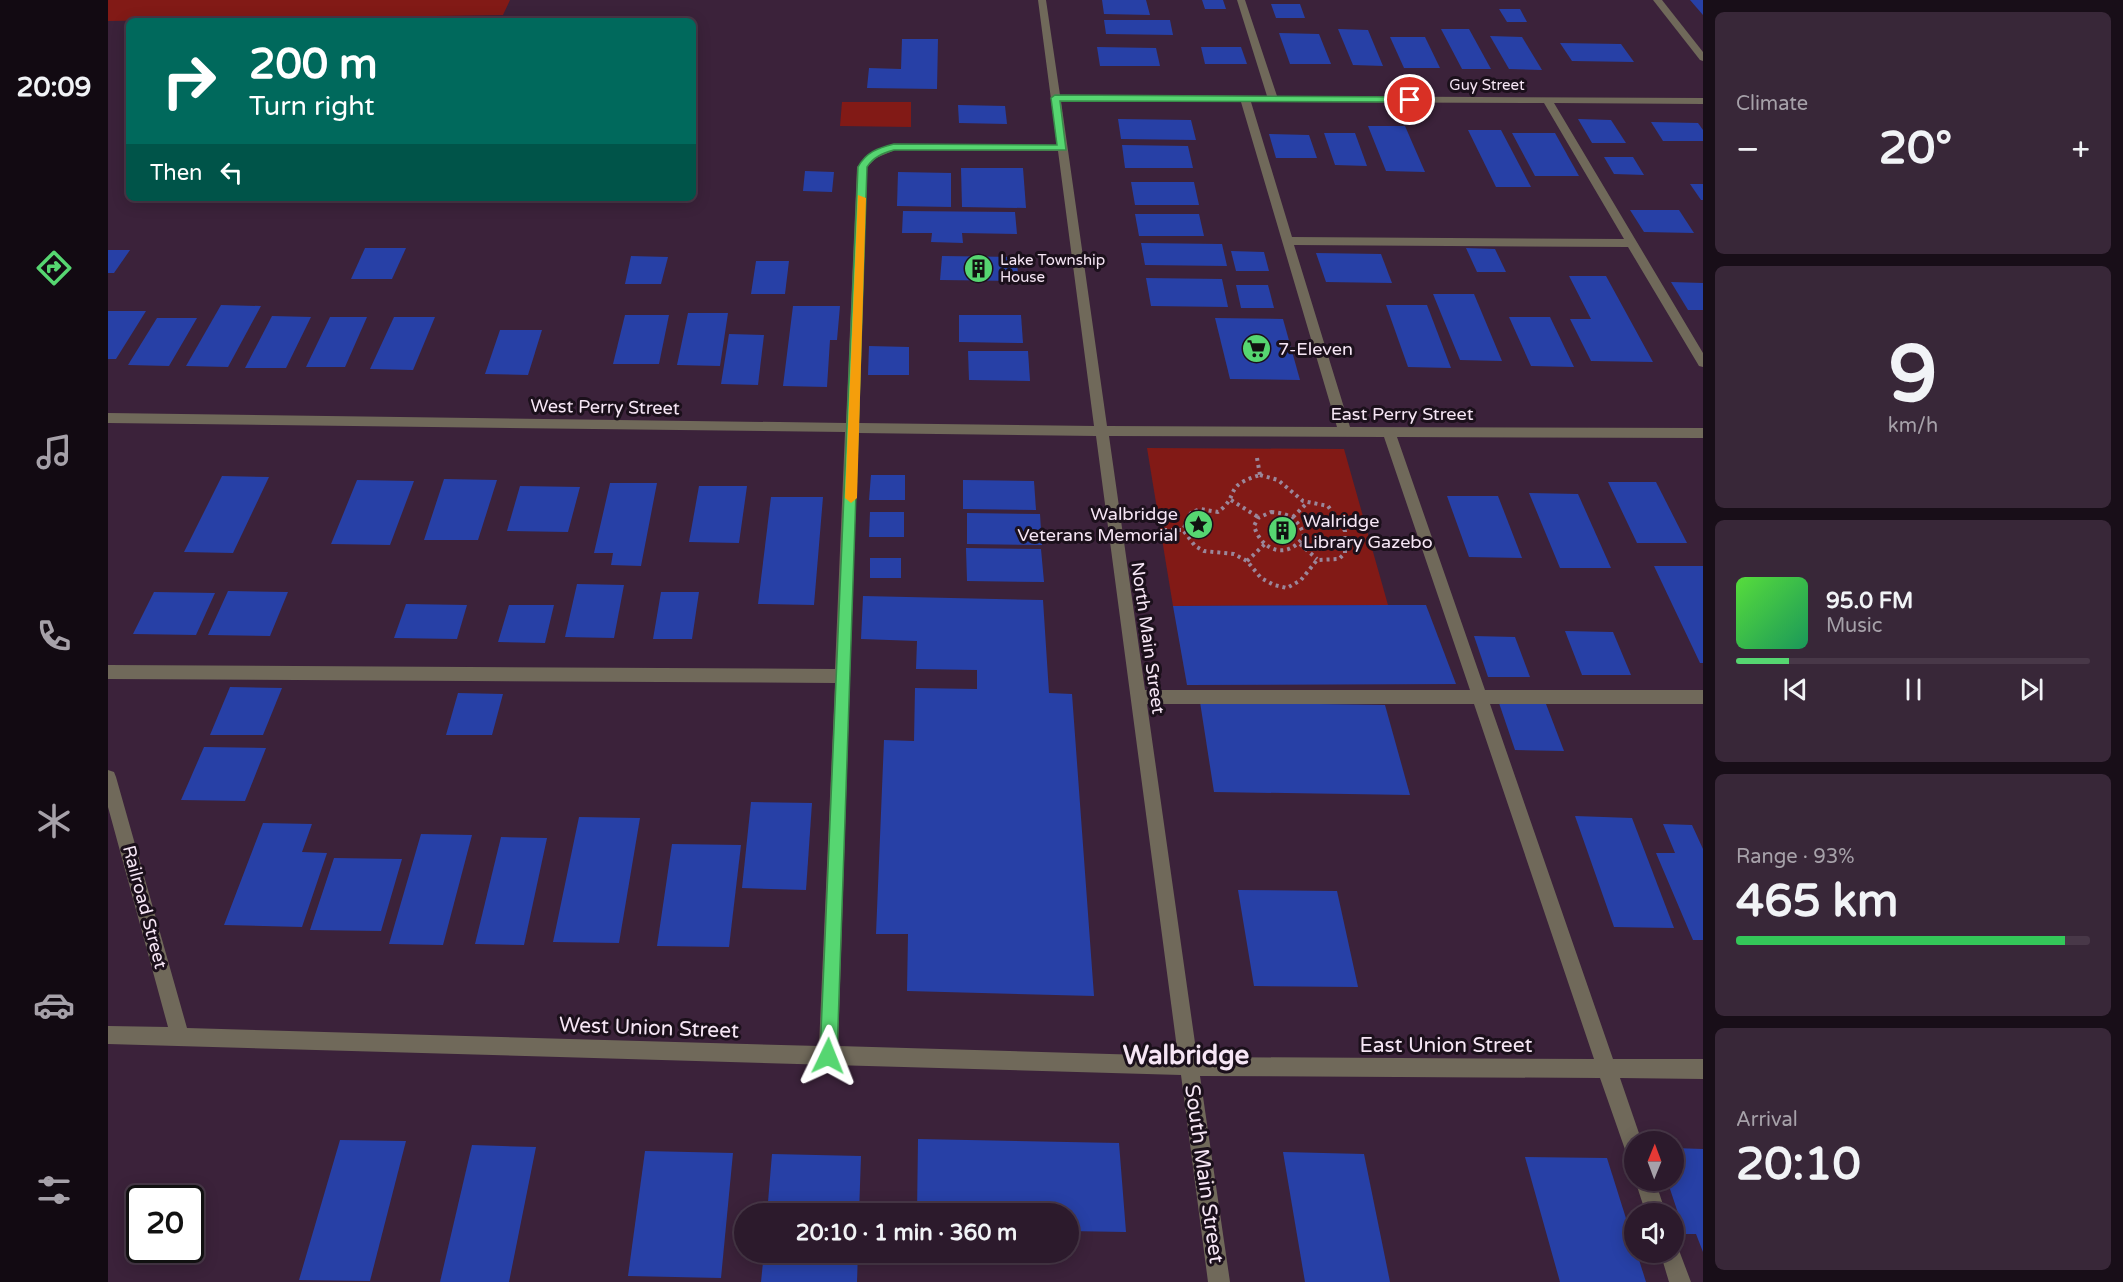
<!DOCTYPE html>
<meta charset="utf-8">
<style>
:root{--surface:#2c1a2c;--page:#382738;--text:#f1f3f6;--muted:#a6a1a9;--line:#483848;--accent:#56d671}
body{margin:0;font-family:"Varela Round",sans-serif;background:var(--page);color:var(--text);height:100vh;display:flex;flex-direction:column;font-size:22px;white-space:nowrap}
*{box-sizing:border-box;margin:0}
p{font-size:20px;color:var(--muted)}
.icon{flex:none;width:33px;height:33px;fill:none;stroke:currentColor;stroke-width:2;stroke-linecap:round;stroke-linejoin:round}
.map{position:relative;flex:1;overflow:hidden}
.sheet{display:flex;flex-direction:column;gap:12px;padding:12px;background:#180e18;width:420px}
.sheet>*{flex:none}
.hud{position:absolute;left:18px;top:18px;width:570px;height:183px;border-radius:9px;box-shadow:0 3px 15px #0003,0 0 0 2px var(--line);background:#00695c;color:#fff;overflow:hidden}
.needle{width:39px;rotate:1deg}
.controls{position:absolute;left:1516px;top:1131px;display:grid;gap:12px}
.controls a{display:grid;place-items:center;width:60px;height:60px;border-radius:50%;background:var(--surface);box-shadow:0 3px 15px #0003,0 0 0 2px var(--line);font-size:30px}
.speed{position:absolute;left:18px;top:1185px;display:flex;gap:12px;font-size:30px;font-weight:700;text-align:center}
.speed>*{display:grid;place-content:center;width:78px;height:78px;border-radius:50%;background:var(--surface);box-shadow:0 3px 15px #0003,0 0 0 2px var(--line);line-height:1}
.speed .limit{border:3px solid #111;border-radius:9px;background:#fff;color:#111}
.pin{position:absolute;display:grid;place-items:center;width:51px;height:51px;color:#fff;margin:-26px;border:3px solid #fff;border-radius:50%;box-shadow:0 2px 6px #0007}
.me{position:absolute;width:66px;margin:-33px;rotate:2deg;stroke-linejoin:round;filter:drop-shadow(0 0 4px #0008)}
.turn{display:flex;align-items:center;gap:21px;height:126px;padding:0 24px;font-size:27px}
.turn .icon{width:78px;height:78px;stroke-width:2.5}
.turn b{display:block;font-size:42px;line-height:51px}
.then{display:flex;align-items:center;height:57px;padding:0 24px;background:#0003;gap:12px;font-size:22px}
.big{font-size:45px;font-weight:700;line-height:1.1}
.sheet .card{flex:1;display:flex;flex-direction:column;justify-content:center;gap:9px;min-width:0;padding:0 21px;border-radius:9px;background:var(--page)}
.sheet .dial{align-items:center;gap:0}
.dial b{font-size:78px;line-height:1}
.song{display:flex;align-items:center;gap:18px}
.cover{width:72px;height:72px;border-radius:9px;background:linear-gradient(135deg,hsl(110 70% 55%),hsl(150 70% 35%))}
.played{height:6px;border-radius:3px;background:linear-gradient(90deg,var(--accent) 15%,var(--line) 15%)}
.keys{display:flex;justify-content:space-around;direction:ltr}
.heat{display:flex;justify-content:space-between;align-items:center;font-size:33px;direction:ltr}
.charge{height:9px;border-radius:4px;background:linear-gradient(90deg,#34c759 93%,var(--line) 0)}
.trip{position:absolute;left:626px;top:1203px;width:345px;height:60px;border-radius:30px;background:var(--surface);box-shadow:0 3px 15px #0003,0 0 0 2px var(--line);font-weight:700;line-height:60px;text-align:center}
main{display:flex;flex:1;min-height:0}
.tabs{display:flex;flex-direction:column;width:108px;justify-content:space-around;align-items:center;background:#120a12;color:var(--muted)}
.tabs .icon{width:42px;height:42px}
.tabs .active{color:var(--accent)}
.tabs b{font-size:27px;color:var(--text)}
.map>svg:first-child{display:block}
</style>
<main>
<nav class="tabs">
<b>20:09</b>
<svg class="icon active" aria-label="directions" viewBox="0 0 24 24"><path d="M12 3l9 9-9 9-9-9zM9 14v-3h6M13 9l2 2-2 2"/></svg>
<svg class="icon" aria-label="music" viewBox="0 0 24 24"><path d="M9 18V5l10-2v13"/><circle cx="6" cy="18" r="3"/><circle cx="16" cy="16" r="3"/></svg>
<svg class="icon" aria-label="phone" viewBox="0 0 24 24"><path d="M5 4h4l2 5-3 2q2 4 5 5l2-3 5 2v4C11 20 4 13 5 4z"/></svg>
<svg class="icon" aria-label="climate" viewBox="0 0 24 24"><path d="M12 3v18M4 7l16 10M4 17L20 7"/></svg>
<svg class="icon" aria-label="car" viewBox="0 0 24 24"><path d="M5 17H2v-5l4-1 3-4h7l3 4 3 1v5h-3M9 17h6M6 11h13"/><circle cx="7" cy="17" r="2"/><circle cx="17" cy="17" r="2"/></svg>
<svg class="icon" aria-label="filters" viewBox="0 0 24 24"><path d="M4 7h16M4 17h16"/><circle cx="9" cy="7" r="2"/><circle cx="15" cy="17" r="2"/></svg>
</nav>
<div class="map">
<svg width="1595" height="1282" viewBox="0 0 1595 1282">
<rect width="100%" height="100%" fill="#3b223a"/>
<g fill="#821a16">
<path d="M0,0H402L395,15L0,21Z"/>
<path d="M734,102H803V127L732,126Z"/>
<path d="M1039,448L1236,449L1280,605L1065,606Z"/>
</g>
<g fill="#2740a6">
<path d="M994,0H1038L1042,15L996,14Z"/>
<path d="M1094,0H1115L1118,9H1097Z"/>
<path d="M1582,0H1595V15Z"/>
<path d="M1163,4H1192L1197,18H1168Z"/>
<path d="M1391,9H1412L1419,22H1399Z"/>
<path d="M996,20H1062L1065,35L998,34Z"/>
<path d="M1230,29L1260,30L1275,66L1245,65Z"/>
<path d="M1333,29H1361L1383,69H1354Z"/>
<path d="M1171,33L1211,34L1223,64H1182Z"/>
<path d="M1382,36L1414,37L1434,70L1401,69Z"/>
<path d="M1282,37H1317L1332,68H1296Z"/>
<path d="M794,39H830L829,89L759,88L761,68L793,69Z"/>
<path d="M1452,43L1513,44L1526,62L1464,61Z"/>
<path d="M989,47L1048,48L1052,66H992Z"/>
<path d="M1093,47H1133L1139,64H1097Z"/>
<path d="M850,105L897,106L899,124L851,123Z"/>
<path d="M1010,119L1083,120L1088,140L1013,139Z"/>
<path d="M1470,119L1503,120L1518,143H1484Z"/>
<path d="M1543,122L1590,123L1595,130V141H1555Z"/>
<path d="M1260,126H1297L1317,172L1278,171Z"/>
<path d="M1360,130H1393L1423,187H1388Z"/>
<path d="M1216,133H1247L1259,166L1227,165Z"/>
<path d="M1404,133H1447L1471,176H1427Z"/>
<path d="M1161,134L1201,135L1209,158H1168Z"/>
<path d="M1014,145L1080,146L1085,168H1017Z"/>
<path d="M1496,157H1525L1536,175L1506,174Z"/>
<path d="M853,168H915L918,208L854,207Z"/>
<path d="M697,171L726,172L724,192L695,191Z"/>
<path d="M790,172L843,173V207L789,206Z"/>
<path d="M1023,182H1086L1091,205H1027Z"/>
<path d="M1582,184H1595V200H1593Z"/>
<path d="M1522,210H1571L1586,233L1536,232Z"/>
<path d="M795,211L907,212L909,234L854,233L855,243L823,242L824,233H794Z"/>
<path d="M1027,214H1091L1096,236H1031Z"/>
<path d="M1033,243L1114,244L1119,266L1037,265Z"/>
<path d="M257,248H298L284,279H243Z"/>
<path d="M1358,248L1387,249L1398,272H1369Z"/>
<path d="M0,250H22L6,273H0Z"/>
<path d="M1123,251L1156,252L1161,271H1128Z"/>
<path d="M1208,253L1273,254L1284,283L1218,282Z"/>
<path d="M523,256L560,257L553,284H517Z"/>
<path d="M834,256L908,257L911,281L832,280Z"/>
<path d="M648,261H681L677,294H643Z"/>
<path d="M1461,276H1498L1545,362L1483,361L1462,319H1483Z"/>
<path d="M1038,278L1114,279L1120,307L1043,306Z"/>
<path d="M1563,282L1595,283V310H1580Z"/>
<path d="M1128,285H1160L1166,308H1133Z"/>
<path d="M1325,294H1366L1394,361L1352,360Z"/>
<path d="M113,305L153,306L120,367L78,366Z"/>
<path d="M1278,305H1319L1343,368L1300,367Z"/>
<path d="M685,306H732L729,340H722L719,387L675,386Z"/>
<path d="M0,311H38L8,359H0Z"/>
<path d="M580,313H620L612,366L569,365Z"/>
<path d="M517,315H561L551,364H505Z"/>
<path d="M851,315H913L915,343L851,342Z"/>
<path d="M164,316L203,317L178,368H137Z"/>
<path d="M222,317H259L237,367H198Z"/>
<path d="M286,317H327L305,370L262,369Z"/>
<path d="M1401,317H1442L1466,367L1423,366Z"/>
<path d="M49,318H89L61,366L20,365Z"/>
<path d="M1107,318L1175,319L1192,380L1122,379Z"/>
<path d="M392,330H434L420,375L377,374Z"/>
<path d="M621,334L656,335L650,385L613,384Z"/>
<path d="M761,346L801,347V375H760Z"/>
<path d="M860,351H920L922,381L861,380Z"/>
<path d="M763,475H797V500H761Z"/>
<path d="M114,476L161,477L125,553L76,552Z"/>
<path d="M336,479L389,480L370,540H316Z"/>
<path d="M249,480L306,481L282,545L223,544Z"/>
<path d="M855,480L926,481L928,510L855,509Z"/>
<path d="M1500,482H1548L1579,543H1529Z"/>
<path d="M502,483H549L533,566L503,565L505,553H486Z"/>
<path d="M412,486L472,487L460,532L399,531Z"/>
<path d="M591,486H639L631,543L581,542Z"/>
<path d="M1421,493L1470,494L1503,568H1452Z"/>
<path d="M1339,496H1390L1414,558L1361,557Z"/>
<path d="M663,497H715L706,605L650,604Z"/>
<path d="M762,512H796V537H761Z"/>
<path d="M859,513L932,514L934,545L859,544Z"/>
<path d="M1166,521H1178L1186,528L1187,536L1181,541L1170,540L1163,535L1160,527Z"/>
<path d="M858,548L933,549L936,582L859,581Z"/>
<rect x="762" y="558" width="31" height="20"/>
<path d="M1546,566H1595V663H1592Z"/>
<path d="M469,584L516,585L506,638L457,637Z"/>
<path d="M120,591L180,592L162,636L100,635Z"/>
<path d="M46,592L107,593L88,635L25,634Z"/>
<path d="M553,592H591L584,639H545Z"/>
<path d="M755,596L935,600L941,693L964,694L986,996L799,991L800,934H768L776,740L806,741L807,688L869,689V670L808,669L809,641L753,639Z"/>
<path d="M298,604L359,605L349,639L286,638Z"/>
<path d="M401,605H446L437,643L390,642Z"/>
<path d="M1280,605H1318L1348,684L1079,685L1065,606Z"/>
<path d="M1457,631L1505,632L1523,675H1474Z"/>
<path d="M1366,636L1407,637L1422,677H1380Z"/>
<path d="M122,687L174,688L155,735H102Z"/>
<path d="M350,693L395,694L384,735H338Z"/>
<path d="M1092,702L1277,705L1302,795L1106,792Z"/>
<path d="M1391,703L1438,704L1456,751L1407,750Z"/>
<path d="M96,747L158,748L137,801L73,800Z"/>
<path d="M643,802L704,803L698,890L634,888Z"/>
<path d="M1467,816L1524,818L1566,928L1506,927Z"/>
<path d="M471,817L532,818L511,943L445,942Z"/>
<path d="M155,823L204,824L194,852L219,853L194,927L116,925Z"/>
<path d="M1555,824L1584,825L1595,849V940H1585L1548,853H1567Z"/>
<path d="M313,834L364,835L335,945L281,944Z"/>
<path d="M393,837L439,838L416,945L367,944Z"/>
<path d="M564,844L633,845L621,947L549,946Z"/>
<path d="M226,858L294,859L273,931L202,930Z"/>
<path d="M1130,890L1229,891L1250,987L1146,986Z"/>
<path d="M810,1139L1011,1143L1018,1232L960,1231V1214H809Z"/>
<path d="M232,1140L298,1141L262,1281L191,1280Z"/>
<path d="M364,1145L428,1147L401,1282H332Z"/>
<path d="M1566,1148L1595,1149V1252L1588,1234H1577L1559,1180H1566Z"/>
<path d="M537,1151L625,1153L613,1278L520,1276Z"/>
<path d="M1175,1152L1256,1154L1282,1282H1197Z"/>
<path d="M664,1154L753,1156L751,1214H659Z"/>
<path d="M1417,1157L1499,1158L1538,1282H1452Z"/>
<path d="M656,1252H750L749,1282H653Z"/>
</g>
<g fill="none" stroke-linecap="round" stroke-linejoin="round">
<g stroke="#9b879a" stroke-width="4" stroke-dasharray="3 4" stroke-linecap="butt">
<path d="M1149,458L1152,475"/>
<path d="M1152,475L1170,480L1195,501L1220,506L1237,531V553L1231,559L1209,560L1193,580L1179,588L1166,585L1153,578L1139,561L1126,554L1096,551L1087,546L1075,530L1083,513L1092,509L1110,512C1133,495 1114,486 1152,475Z"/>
<path d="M1123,500L1150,517"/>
<path d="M1163,512C1180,513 1191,519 1196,536C1180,560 1154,552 1146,526L1150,518Z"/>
<path d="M1185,517L1199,503"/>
<path d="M1056,530H1075"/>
<path d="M1192,544L1209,559"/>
<path d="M1139,561L1157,544"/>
</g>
<g fill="#70695a" fill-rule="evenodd">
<path d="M930,0H938L952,95L1159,96L1129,0H1137L1169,96L1595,98V104L1446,103L1595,353V367L1591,366L1520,247L1186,245L1242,427L1595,428V438L1289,437L1377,690H1595V704H1382L1505,1059H1595V1079L1512,1078L1534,1142H1527V1161L1520,1158L1492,1078L1092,1076L1122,1282H1100L1073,1075L0,1044V1026L60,1027L0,807V770L6,772L8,777L79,1028L711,1046L727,683L0,679V665L727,669L737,432L0,423V413L738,423L749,167L761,154L786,144L949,145ZM953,101L1133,102L1229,427L999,426ZM1143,102L1436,103L1516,239L1184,237ZM787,150L950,151L986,426L751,423L759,167L768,158ZM750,433L988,436L1070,1056L730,1046ZM1001,436L1276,437L1362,690H1037ZM1039,704H1366L1486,1059L1089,1057Z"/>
<path d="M1545,0H1554L1595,52V61L1592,60Z"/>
<path d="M1527,1180H1547L1558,1214H1538Z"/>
<path d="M1566,1243L1569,1245L1583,1282H1561L1552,1252H1566Z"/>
</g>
</g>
<path fill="#56d671" stroke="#388b49" stroke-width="1.5" d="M947,95L1302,97L1306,100L1302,102L952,101L958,150H786C775,153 765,157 759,167L729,1056L726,1062L720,1064L714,1062L712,1056L750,167C758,152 770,148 786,144L949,145L943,98Z"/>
<path fill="#f59e0b" d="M750,195L758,198L749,498L743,503L737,498Z"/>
<defs>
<symbol id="building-disc" viewBox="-11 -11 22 22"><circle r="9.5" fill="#56d671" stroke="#1b101b"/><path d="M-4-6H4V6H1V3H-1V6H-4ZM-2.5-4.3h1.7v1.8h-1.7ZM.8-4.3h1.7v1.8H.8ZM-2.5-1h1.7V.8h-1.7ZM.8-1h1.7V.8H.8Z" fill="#111"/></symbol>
<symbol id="supermarket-disc" viewBox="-11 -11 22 22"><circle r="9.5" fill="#56d671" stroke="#1b101b"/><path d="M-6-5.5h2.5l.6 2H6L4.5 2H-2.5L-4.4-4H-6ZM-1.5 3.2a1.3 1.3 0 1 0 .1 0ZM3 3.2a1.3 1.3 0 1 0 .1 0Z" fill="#111"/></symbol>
<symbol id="sight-disc" viewBox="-11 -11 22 22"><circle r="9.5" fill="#56d671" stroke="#1b101b"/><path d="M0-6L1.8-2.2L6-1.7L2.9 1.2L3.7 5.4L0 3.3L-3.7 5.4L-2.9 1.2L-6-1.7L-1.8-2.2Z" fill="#111"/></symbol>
</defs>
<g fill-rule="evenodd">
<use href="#building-disc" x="854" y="252" width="33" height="33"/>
<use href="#supermarket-disc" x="1132" y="332" width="33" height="33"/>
<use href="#sight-disc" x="1074" y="508" width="33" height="33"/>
<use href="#building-disc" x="1158" y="514" width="33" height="33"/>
</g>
<g text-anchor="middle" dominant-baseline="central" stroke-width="6" stroke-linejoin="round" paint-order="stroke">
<g font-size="15" fill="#f6e6f5" stroke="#1b101b">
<text x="1379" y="85">Guy Street</text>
</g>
<g font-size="15" fill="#f6e6f5" stroke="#1b101b" text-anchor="start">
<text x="892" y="260">Lake Township<tspan x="892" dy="17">House</tspan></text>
</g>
<g font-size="18" fill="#f6e6f5" stroke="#1b101b" text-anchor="start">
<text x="1170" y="349">7-Eleven</text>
<text x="1070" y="514" text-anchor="end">Walbridge<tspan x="1070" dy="21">Veterans Memorial</tspan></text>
<text x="1195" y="521">Walridge<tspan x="1195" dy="21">Library Gazebo</tspan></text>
</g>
<g font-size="18" fill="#f6e6f5" stroke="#1b101b">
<text transform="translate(497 407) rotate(1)">West Perry Street</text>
<text x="1294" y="414">East Perry Street</text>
<text transform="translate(1040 638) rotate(82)">North Main Street</text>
<text transform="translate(37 907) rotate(75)">Railroad Street</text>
</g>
<g font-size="21" fill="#f6e6f5" stroke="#1b101b">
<text transform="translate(541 1028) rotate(2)">West Union Street</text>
<text x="1338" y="1045">East Union Street</text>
<text transform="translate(1096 1174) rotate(82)">South Main Street</text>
</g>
<g font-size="26" font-weight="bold" fill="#f6e6f5" stroke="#1b101b">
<text x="1078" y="1055">Walbridge</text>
</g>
</g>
</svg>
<div class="controls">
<a><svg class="needle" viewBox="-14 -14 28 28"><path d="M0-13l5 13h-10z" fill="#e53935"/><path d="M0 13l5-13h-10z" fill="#a6a1a9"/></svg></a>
<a><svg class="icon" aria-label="sound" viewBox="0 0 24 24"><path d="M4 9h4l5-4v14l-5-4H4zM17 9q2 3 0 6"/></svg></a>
</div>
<div class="speed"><div class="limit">20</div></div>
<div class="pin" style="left:1302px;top:100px;background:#d93025"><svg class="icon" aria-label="arrive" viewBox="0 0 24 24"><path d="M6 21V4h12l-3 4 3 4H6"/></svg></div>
<svg class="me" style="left:720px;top:1056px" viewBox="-20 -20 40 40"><path d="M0-17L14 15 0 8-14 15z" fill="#56d671" stroke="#fff" stroke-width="4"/></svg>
<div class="trip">20:10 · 1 min · 360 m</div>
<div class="hud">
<div class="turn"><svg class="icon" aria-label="right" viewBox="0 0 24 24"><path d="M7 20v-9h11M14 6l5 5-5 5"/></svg><div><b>200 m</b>Turn right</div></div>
<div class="then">Then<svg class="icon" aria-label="left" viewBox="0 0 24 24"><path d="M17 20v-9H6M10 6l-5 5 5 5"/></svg></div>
</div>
</div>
<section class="sheet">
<div class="card"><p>Climate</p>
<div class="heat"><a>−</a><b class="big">20°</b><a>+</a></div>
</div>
<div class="card dial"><b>9</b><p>km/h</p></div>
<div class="card">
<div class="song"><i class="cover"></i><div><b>95.0 FM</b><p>Music</p></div></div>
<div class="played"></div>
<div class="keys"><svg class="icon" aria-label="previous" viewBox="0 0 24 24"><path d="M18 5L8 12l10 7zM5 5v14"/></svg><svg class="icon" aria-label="pause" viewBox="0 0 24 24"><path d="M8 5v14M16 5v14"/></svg><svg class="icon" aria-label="next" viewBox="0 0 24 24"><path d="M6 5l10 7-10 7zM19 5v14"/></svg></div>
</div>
<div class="card"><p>Range · 93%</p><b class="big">465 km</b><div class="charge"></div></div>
<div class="card"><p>Arrival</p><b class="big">20:10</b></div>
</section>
</main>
